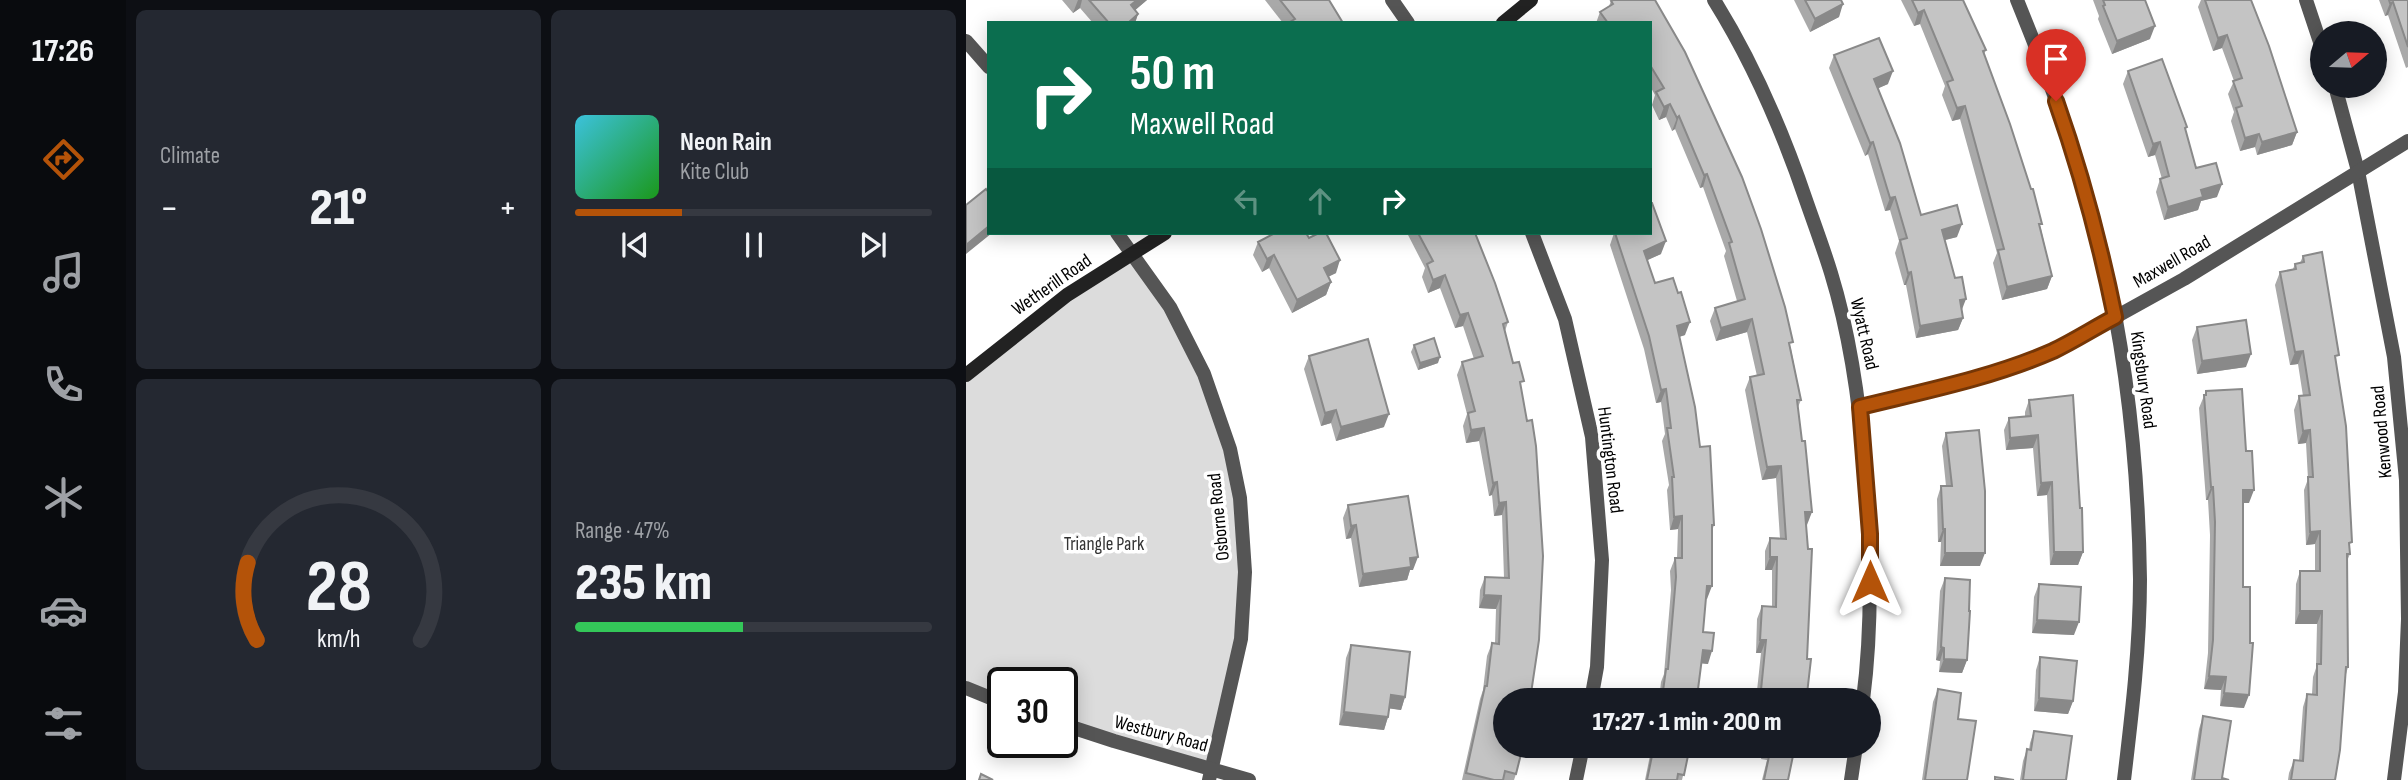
<!DOCTYPE html>
<meta charset="utf-8">
<style>
:root{--surface:#171b24;--page:#242831;--text:#f1f3f6;--muted:#9ea1a6;--line:#363941;--accent:#b45309}
body{margin:0;font-family:"Sofia Sans Condensed",sans-serif;background:var(--page);color:var(--text);height:100vh;display:flex;flex-direction:column;font-size:26px;white-space:nowrap}
*{box-sizing:border-box;margin:0}
p{font-size:23px;color:var(--muted)}
.icon{flex:none;width:38px;height:38px;fill:none;stroke:currentColor;stroke-width:2;stroke-linecap:round;stroke-linejoin:round}
.map{position:relative;flex:1;overflow:hidden}
.drawer{display:flex;flex-direction:column;gap:10px;padding:10px;background:#0d0f14;width:840px}
.drawer>*{flex:none}
.hud{position:absolute;left:21px;top:21px;width:665px;height:214px;border-radius:0px;box-shadow:0 4px 18px #0003;background:#0b6e4f;color:#fff;overflow:hidden}
.needle{width:46px;rotate:71deg}
.tools{position:absolute;left:1344px;top:21px;display:grid;gap:14px}
.tools a{display:grid;place-items:center;width:77px;height:77px;border-radius:50%;background:var(--surface);box-shadow:0 4px 18px #0003;font-size:35px}
.speed{position:absolute;left:21px;top:667px;display:flex;gap:14px;font-size:35px;font-weight:700;text-align:center}
.speed>*{display:grid;place-content:center;width:91px;height:91px;border-radius:50%;background:var(--surface);box-shadow:0 4px 18px #0003;line-height:1}
.speed .limit{border:4px solid #111;border-radius:10px;background:#fff;color:#111}
.pin{position:absolute;display:grid;place-items:center;width:60px;height:60px;color:#fff;margin:-72px -30px;border-radius:50% 50% 50% 0;rotate:-45deg;box-shadow:0 0 7px #0007}
.pin .icon{rotate:45deg}
.me{position:absolute;width:77px;margin:-38px;rotate:0deg;stroke-linejoin:round;filter:drop-shadow(0 0 5px #0008)}
.turn{display:flex;align-items:center;gap:24px;height:147px;padding:0 28px;font-size:32px}
.turn .icon{width:91px;height:91px;stroke-width:2.5}
.turn b{display:block;font-size:49px;line-height:60px}
.lanes{display:flex;align-items:center;height:66px;padding:0 28px;background:#0003;justify-content:center;gap:35px;direction:ltr}
.lanes .off{opacity:.35}
.big{font-size:52px;font-weight:800;line-height:1.1}
.drawer .card{flex:1;display:flex;flex-direction:column;justify-content:center;gap:10px;min-width:0;padding:0 24px;border-radius:10px;background:var(--page)}
.drawer .dial{align-items:center;gap:0}
.dial svg{height:182px;overflow:visible;fill:none;stroke:var(--line);stroke-width:7;stroke-linecap:round;text-anchor:middle}
.dial text{fill:var(--text);stroke:none}
.song{display:flex;align-items:center;gap:21px}
.cover{width:84px;height:84px;border-radius:10px;background:linear-gradient(135deg,hsl(190 70% 55%),hsl(120 70% 35%))}
.played{height:7px;border-radius:4px;background:linear-gradient(90deg,var(--accent) 30%,var(--line) 30%)}
.keys{display:flex;justify-content:space-around;direction:ltr}
.heat{display:flex;justify-content:space-between;align-items:center;font-size:38px;direction:ltr}
.charge{height:10px;border-radius:5px;background:linear-gradient(90deg,#34c759 47%,var(--line) 0)}
.drawer .tiles{flex:1;display:grid;gap:10px;grid-template-columns:repeat(2,1fr)}
.trip{position:absolute;left:527px;top:688px;width:388px;height:70px;border-radius:35px;background:var(--surface);box-shadow:0 4px 18px #0003;font-weight:800;line-height:70px;text-align:center}
main{display:flex;flex:1;min-height:0}
.dock{display:flex;flex-direction:column;width:126px;justify-content:space-around;align-items:center;background:#090b0e;color:var(--muted)}
.dock .icon{width:49px;height:49px}
.dock .selected{color:var(--accent)}
.dock b{font-size:32px;color:var(--text)}
.map>svg:first-child{display:block}
</style>
<main>
<nav class="dock">
<b>17:26</b>
<svg class="icon selected" aria-label="directions" viewBox="0 0 24 24"><path d="M12 3l9 9-9 9-9-9zM9 14v-3h6M13 9l2 2-2 2"/></svg>
<svg class="icon" aria-label="music" viewBox="0 0 24 24"><path d="M9 18V5l10-2v13"/><circle cx="6" cy="18" r="3"/><circle cx="16" cy="16" r="3"/></svg>
<svg class="icon" aria-label="phone" viewBox="0 0 24 24"><path d="M5 4h4l2 5-3 2q2 4 5 5l2-3 5 2v4C11 20 4 13 5 4z"/></svg>
<svg class="icon" aria-label="climate" viewBox="0 0 24 24"><path d="M12 3v18M4 7l16 10M4 17L20 7"/></svg>
<svg class="icon" aria-label="car" viewBox="0 0 24 24"><path d="M5 17H2v-5l4-1 3-4h7l3 4 3 1v5h-3M9 17h6M6 11h13"/><circle cx="7" cy="17" r="2"/><circle cx="17" cy="17" r="2"/></svg>
<svg class="icon" aria-label="filters" viewBox="0 0 24 24"><path d="M4 7h16M4 17h16"/><circle cx="9" cy="7" r="2"/><circle cx="15" cy="17" r="2"/></svg>
</nav>
<section class="drawer">
<div class="tiles">
<div class="card"><p>Climate</p>
<div class="heat"><a>−</a><b class="big">21°</b><a>+</a></div>
</div>
<div class="card">
<div class="song"><i class="cover"></i><div><b>Neon Rain</b><p>Kite Club</p></div></div>
<div class="played"></div>
<div class="keys"><svg class="icon" aria-label="previous" viewBox="0 0 24 24"><path d="M18 5L8 12l10 7zM5 5v14"/></svg><svg class="icon" aria-label="pause" viewBox="0 0 24 24"><path d="M8 5v14M16 5v14"/></svg><svg class="icon" aria-label="next" viewBox="0 0 24 24"><path d="M6 5l10 7-10 7zM19 5v14"/></svg></div>
</div>
<div class="card dial"><svg viewBox="0 0 100 80">
<path d="M14 69A42 42 0 1 1 86 69"/>
<path d="M14 69A42 42 0 0 1 10 35" stroke="#b45309"/>
<text x="50" y="56" font-size="32" font-weight="700">28</text>
<text x="50" y="72" font-size="11">km/h</text>
</svg></div>
<div class="card"><p>Range · 47%</p><b class="big">235 km</b><div class="charge"></div></div>
</div>
</section>
<div class="map">
<svg width="1442" height="780" viewBox="0 0 1442 780">
<rect width="100%" height="100%" fill="#fff"/>
<path fill="#dcdcdc" d="M166,254L239,374L274,498L275,639L247,768L96,724V682H37V703L0,688V375Z"/>
<g fill="none" stroke-linecap="round" stroke-linejoin="round">
<g stroke="#555" stroke-width="14">
<path d="M426,0L442,23"/>
<path d="M748,0C788,64 817,132 841,203C849,226 858,250 865,273C885,338 894,405 899,472C905,548 907,624 897,700"/>
<path d="M1051,0C1074,57 1097,115 1115,175C1155,305 1172,442 1174,579C1174,646 1166,713 1158,780"/>
<path d="M1340,0L1356,48"/>
<path d="M0,41L23,67"/>
<path d="M1369,86L1392,171L1428,357L1440,480L1442,619L1439,692L1428,780"/>
<path d="M151,233L204,307L238,374L264,449L274,498L279,572L275,639L243,780"/>
<path d="M566,233L599,319L626,437L636,560L631,667L625,700"/>
<path d="M894,407L1012,378L1090,350L1218,279L1442,141"/>
<path d="M0,688L37,703"/>
<path d="M96,724L148,741L283,780"/>
<path d="M610,780L617,746"/>
<path d="M885,780L890,746"/>
</g>
<g stroke="#222" stroke-width="14">
<path d="M537,23L565,0"/>
<path d="M0,375L101,295L199,233"/>
</g>
</g>
<g fill="#a9a9a9">
<path d="M96,0H181L169,10L172,14L169,23H127L114,8L107,13Z"/>
<path d="M299,0H363L377,23H317Z"/>
<path d="M689,0L825,349L835,400L832,407L841,525H840L838,700H790L795,653H790L791,619L796,606L806,607V570H799V551L804,538L814,539L810,478L796,480L779,390L784,377L791,376L781,332L750,341L744,321L749,308L771,301L758,256L760,251L737,187L734,188L709,129L706,131L700,117L693,120L686,105L689,95L684,86V23H630L634,12L643,6L645,1Z"/>
<path d="M828,0H875L873,17L844,32Z"/>
<path d="M935,0H997L1020,50L1018,54L1075,229L1086,276L1081,289L1036,300L1027,263L1031,253L994,119L986,121L976,95L979,86L954,24L948,26Z"/>
<path d="M1127,0H1179L1184,39L1146,54L1132,19L1133,16Z"/>
<path d="M1235,0H1285L1331,132L1326,145L1291,155L1289,147L1274,151L1265,121L1268,112L1262,94L1268,81L1256,48L1247,51L1232,7Z"/>
<path d="M1413,0H1442V67L1440,68L1422,15L1419,16Z"/>
<path d="M868,55L922,84L912,88L955,215L991,237L979,240L997,318L992,330L950,338L940,285H938L929,253L933,241L924,210L919,211L902,154L899,156L863,68Z"/>
<path d="M1162,71L1220,132L1230,168L1251,197L1235,201L1232,210L1198,220L1190,192L1194,179H1196L1189,155L1182,157L1157,84Z"/>
<path d="M441,233H509L542,322L539,331L547,363L555,388L550,774L548,780H496L514,699L517,690L521,656L526,643H529L530,609L513,608L514,590L519,577L538,578L536,515L528,516L526,495L523,496L513,441L500,443L497,426L501,414L491,375L496,362L508,359L497,326L489,328L474,288L462,293L456,277L459,268Z"/>
<path d="M648,233H684L695,254L681,260L689,283L719,335L713,337L748,525L746,531L741,599H739L737,632L742,664L735,663L731,697L740,700H693L695,682L698,674L705,590L704,571L709,558H711L712,529L704,530L701,490L703,485L696,441L699,434L695,402L690,403L678,349L644,245Z"/>
<path d="M343,238L370,273L362,277L365,282L360,295L326,313L303,268L296,272L287,255L292,242Z"/>
<path d="M1337,256L1370,362L1384,549V554L1381,561L1382,667L1380,674L1369,780H1322L1323,773L1328,760H1333L1337,707L1341,694H1346L1347,677L1350,668L1351,624H1329L1330,584L1334,571H1349V544L1340,545L1338,490L1342,479L1340,443L1332,444L1328,410L1333,396H1337L1332,364L1324,365L1309,285L1314,272L1327,269L1329,264L1334,263Z"/>
<path d="M1231,327L1280,367L1231,374L1226,340Z"/>
<path d="M448,345L472,363L452,370L445,352Z"/>
<path d="M343,356L418,427L370,441L365,423L355,426L338,369Z"/>
<path d="M1240,391L1283,503H1277L1278,708L1254,706L1255,690L1238,689L1242,653L1244,535L1242,500H1240L1233,408Z"/>
<path d="M1063,400L1117,552L1112,565H1084L1081,495L1071,496L1067,448L1040,450L1038,430L1043,418L1059,416V412Z"/>
<path d="M980,433L1014,566H974L975,542H972L971,499L975,486H980L976,446Z"/>
<path d="M382,505L447,570H444L441,580L393,587L385,538L380,539L377,518Z"/>
<path d="M979,578L1001,660L996,673L973,672L974,661L970,660L974,591Z"/>
<path d="M1073,584L1108,635L1066,633L1068,597Z"/>
<path d="M385,645L439,697L435,710L423,708L422,717L418,730L373,725L380,658Z"/>
<path d="M1074,657L1107,701L1102,714L1068,711L1070,670Z"/>
<path d="M972,689L992,719L1001,780H956L967,702Z"/>
<path d="M1237,716L1256,778L1263,780H1225L1233,729Z"/>
<path d="M1068,731L1100,780H1054L1057,761L1061,749L1063,750L1064,743Z"/>
<path d="M686,746H724L716,780H679Z"/>
<path d="M798,746H829L822,780H796L801,760L795,759Z"/>
</g>
<g fill="#898989">
<path d="M112,0H116L114,8L107,13Z"/>
<path d="M171,0H181L160,18L165,5Z"/>
<path d="M1427,2L1422,15L1419,16L1424,3Z"/>
<path d="M877,4L873,17L844,32L849,19Z"/>
<path d="M958,10L954,24L948,26L952,13Z"/>
<path d="M172,14L169,23H162Z"/>
<path d="M1189,26L1184,39L1146,54L1151,41Z"/>
<path d="M1261,35L1256,48L1247,51L1252,38Z"/>
<path d="M927,71L922,84L904,92L908,79Z"/>
<path d="M704,104L700,117L693,120L698,107Z"/>
<path d="M999,106L994,119L986,121L991,108Z"/>
<path d="M713,116L709,129L706,131L711,118Z"/>
<path d="M1331,132L1326,145L1291,155L1296,142Z"/>
<path d="M1293,134L1289,147L1274,151L1279,138Z"/>
<path d="M907,142L902,154L899,156L904,143Z"/>
<path d="M1194,142L1189,155L1182,157L1187,144Z"/>
<path d="M741,174L737,187L734,188L738,175Z"/>
<path d="M1256,184L1251,197L1235,201L1232,210L1198,220L1202,207L1235,190Z"/>
<path d="M929,197L924,210L919,211L924,198Z"/>
<path d="M996,224L991,237L971,242L976,230Z"/>
<path d="M23,226V233H26L0,254V245Z"/>
<path d="M700,241L695,254L673,264L678,251Z"/>
<path d="M308,255L303,268L296,272L301,259Z"/>
<path d="M374,260L370,273L353,281L358,268Z"/>
<path d="M945,272L940,285H938L942,273Z"/>
<path d="M479,275L474,288L462,293L467,280Z"/>
<path d="M1086,276L1081,289L1036,300L1041,287Z"/>
<path d="M365,282L360,295L326,313L331,300Z"/>
<path d="M1000,299L995,312L994,300Z"/>
<path d="M502,313L497,326L489,328L494,315Z"/>
<path d="M997,318L992,330L950,338L954,326Z"/>
<path d="M786,319L781,332L750,341L755,328Z"/>
<path d="M724,322L719,335L706,339L711,326Z"/>
<path d="M1337,351L1332,364L1324,365L1329,352Z"/>
<path d="M1285,354L1280,367L1231,374L1236,361Z"/>
<path d="M474,357L472,363L452,370L454,363Z"/>
<path d="M700,389L695,402L690,403L695,390Z"/>
<path d="M370,410L365,423L355,426L359,413Z"/>
<path d="M423,414L418,427L370,441L375,427Z"/>
<path d="M518,428L513,441L500,443L505,430Z"/>
<path d="M1344,430L1340,443L1332,444L1337,431Z"/>
<path d="M1072,435L1067,448L1040,450L1044,438Z"/>
<path d="M815,466L810,478L796,480L801,467Z"/>
<path d="M531,482L526,495L523,496L527,483Z"/>
<path d="M1086,482L1081,495L1071,496L1075,483Z"/>
<path d="M1245,487H1247L1242,500H1240Z"/>
<path d="M1277,490H1288L1283,503H1272Z"/>
<path d="M540,502L536,515L528,516L533,503Z"/>
<path d="M839,512H846L841,525H834Z"/>
<path d="M716,516L712,529L704,530L708,517Z"/>
<path d="M390,525L385,538L380,539L385,526Z"/>
<path d="M977,529H979L975,542H972Z"/>
<path d="M1354,531L1349,544L1340,545L1344,532Z"/>
<path d="M1088,552H1117L1112,565H1084Z"/>
<path d="M979,553H1019L1014,566H974Z"/>
<path d="M452,557L447,570H444L441,580L393,587L397,574L444,558Z"/>
<path d="M804,557H811L806,570H799Z"/>
<path d="M741,586H746L741,599H736Z"/>
<path d="M518,595L535,596L530,609L513,608Z"/>
<path d="M1334,611H1356L1351,624H1329Z"/>
<path d="M1071,620L1113,622L1108,635L1066,633Z"/>
<path d="M794,640H800L795,653H790Z"/>
<path d="M975,647L978,648L974,661L970,660Z"/>
<path d="M737,650L746,651L742,664L732,663Z"/>
<path d="M978,659L1001,660L996,673L973,672Z"/>
<path d="M1243,676L1260,677L1255,690L1238,689Z"/>
<path d="M1258,693L1283,695L1278,708L1254,706Z"/>
<path d="M425,695L439,697L435,710L420,708Z"/>
<path d="M1073,698L1107,701L1102,714L1068,711Z"/>
<path d="M378,712L422,717L418,730L373,725Z"/>
</g>
<g fill="#c4c4c4" stroke="#898989" stroke-width="2">
<path d="M123,0H171L165,5L172,14L162,23H143Z"/>
<path d="M314,0H363L377,23H322L329,19Z"/>
<path d="M647,0H689L719,52L776,177L795,229L819,307L827,342L823,343L835,400H831L836,441H839L846,512H839L842,549H846L841,659H845L841,694L838,693L837,700H794L800,640H794L796,606L810,607L811,557H804V538L820,539L815,466L801,467L784,377L798,374L786,319L755,328L749,308L779,299L763,243L766,242L741,174L738,175L713,116L711,118L704,104L698,107L690,92L698,88L684,65V23H642L634,12L647,4L645,1Z"/>
<path d="M839,0H875L877,4L849,19Z"/>
<path d="M946,0H997L1020,50L1017,51L1044,124L1065,189H1067L1076,224H1073L1086,276L1041,287L1032,250L1038,249L999,106L991,108L981,82L987,80L958,10L952,13Z"/>
<path d="M1137,0H1179L1189,26L1151,41L1137,6L1139,5Z"/>
<path d="M1239,0H1285L1303,46L1331,132L1296,142L1293,134L1279,138L1270,108L1276,106L1267,81L1276,78L1261,35L1252,38Z"/>
<path d="M1423,0H1442V47L1427,2L1424,3Z"/>
<path d="M913,38L927,71L908,79L934,143L955,215L991,205L996,224L976,230L989,278L996,277L1000,299L994,300L997,318L954,326L945,272L942,273L934,240L941,238L929,197L924,198L907,142L904,143L868,55Z"/>
<path d="M1196,59L1221,127L1219,128L1230,168L1250,163L1256,184L1235,190L1237,197L1202,207L1194,179L1203,176L1194,142L1187,144L1162,71Z"/>
<path d="M20,189L23,193V226L0,245V205Z"/>
<path d="M684,203H686L700,241L678,251L689,283L707,278L712,293L715,292L724,322L711,326L729,407L734,447L744,446L748,525H746V586H741L737,632L748,633L746,651L737,650L731,697L741,699L740,700H703L704,692L697,691L700,669H702L710,577L709,558H716V516L708,517L706,477H708L701,428H705L700,389L695,390L683,336L649,233H684Z"/>
<path d="M309,233H340L343,238L353,233H360L374,260L358,268L365,282L331,300L308,255L301,259L292,242Z"/>
<path d="M452,233H509L529,283L542,322L537,324L547,363L553,362L558,381L554,382L561,421L566,420L570,446L577,556L573,640L564,700H539V746H557L550,774L539,771L537,780H528L500,773L519,686H521L526,643L533,644L535,596L518,595L519,577L543,578L540,502L533,503L531,482L527,483L518,428L505,430L502,413L509,411L496,362L517,356L502,313L494,315L479,275L467,280L461,264L467,261Z"/>
<path d="M1356,252L1373,355L1369,356L1380,426L1386,542L1383,543L1384,554H1381L1382,667H1380L1374,750L1369,780H1325L1328,760L1337,761L1341,694L1351,695V664H1355L1356,611H1334V571H1354V531L1344,532L1342,477H1347L1344,430L1337,431L1333,396L1344,395L1337,351L1329,352L1314,272L1330,269L1329,264L1338,262L1337,256Z"/>
<path d="M1280,320L1285,354L1236,361L1231,327Z"/>
<path d="M468,338L474,357L454,363L448,345Z"/>
<path d="M402,339L423,414L375,427L370,410L359,413L343,356Z"/>
<path d="M1276,389L1280,451H1286L1288,490H1277V587H1284V643H1287L1283,695L1258,693L1260,677L1243,676L1247,640L1249,522L1247,487H1245L1238,395H1240V391Z"/>
<path d="M1107,395L1114,508H1116L1117,552H1088L1086,482L1075,483L1072,435L1044,438L1043,418L1065,416L1063,400Z"/>
<path d="M1013,430L1019,491V553H979V529H977L975,486H986L980,433Z"/>
<path d="M442,496L452,557L444,558L445,567L397,574L390,525L385,526L382,505Z"/>
<path d="M979,578L1004,580L1003,611H1004L1001,660L978,659V648L975,647Z"/>
<path d="M1073,584L1115,587L1113,622L1071,620Z"/>
<path d="M385,645L444,652L439,697L425,695L422,717L378,712Z"/>
<path d="M1074,657L1111,661L1107,701L1073,698Z"/>
<path d="M972,689L995,693L992,719L1010,721L1001,780H959Z"/>
<path d="M1237,716L1265,721L1256,778L1263,780H1228Z"/>
<path d="M1068,731L1106,736L1100,780H1057L1061,749L1065,750Z"/>
<path d="M688,746H724L718,775L712,774L711,780H681Z"/>
<path d="M800,746H829L822,780H798L805,747Z"/>
<path d="M15,774L27,780H13Z"/>
<path d="M1029,777L1048,780H1029Z"/>
</g>
<g fill="none" stroke-linecap="round" stroke-linejoin="round">
<defs>
<path id="route" d="M904,582V534L894,407C959,391 1025,378 1087,351C1108,341 1128,328 1149,317C1134,243 1115,172 1090,101"/>
</defs>
<use href="#route" stroke="#753606" stroke-width="18"/>
<use href="#route" stroke="#b45309" stroke-width="12"/>
</g>
<g text-anchor="middle" dominant-baseline="central" stroke-width="7" stroke-linejoin="round" paint-order="stroke">
<g font-size="19" fill="#000" stroke="#fff">
<text transform="translate(1206 262) rotate(-30)">Maxwell Road</text>
<text transform="translate(86 285) rotate(-35)">Wetherill Road</text>
<text transform="translate(898 334) rotate(77)">Wyatt Road</text>
<text transform="translate(1177 380) rotate(82)">Kingsbury Road</text>
<text transform="translate(1416 432) rotate(-95)">Kenwood Road</text>
<text transform="translate(644 460) rotate(83)">Huntington Road</text>
<text transform="translate(253 517) rotate(-96)">Osborne Road</text>
<text transform="translate(195 734) rotate(15)">Westbury Road</text>
</g>
<g font-size="19" fill="#333" stroke="#fff">
<text x="138" y="544">Triangle Park</text>
</g>
</g>
</svg>
<div class="tools">
<a><svg class="needle" viewBox="-14 -14 28 28"><path d="M0-13l5 13h-10z" fill="#e53935"/><path d="M0 13l5-13h-10z" fill="#9ea1a6"/></svg></a>
</div>
<div class="speed"><div class="limit">30</div></div>
<div class="pin" style="left:1090px;top:101px;background:#d93025"><svg class="icon" aria-label="arrive" viewBox="0 0 24 24"><path d="M6 21V4h12l-3 4 3 4H6"/></svg></div>
<svg class="me" style="left:904px;top:582px" viewBox="-20 -20 40 40"><path d="M0-17L14 15 0 8-14 15z" fill="#b45309" stroke="#fff" stroke-width="4"/></svg>
<div class="trip">17:27 · 1 min · 200 m</div>
<div class="hud">
<div class="turn"><svg class="icon" aria-label="right" viewBox="0 0 24 24"><path d="M7 20v-9h11M14 6l5 5-5 5"/></svg><div><b>50 m</b>Maxwell Road</div></div>
<div class="lanes"><svg class="icon off" aria-label="left" viewBox="0 0 24 24"><path d="M17 20v-9H6M10 6l-5 5 5 5"/></svg><svg class="icon off" aria-label="ahead" viewBox="0 0 24 24"><path d="M12 20V5M6 11l6-6 6 6"/></svg><svg class="icon" aria-label="right" viewBox="0 0 24 24"><path d="M7 20v-9h11M14 6l5 5-5 5"/></svg></div>
</div>
</div>
</main>
